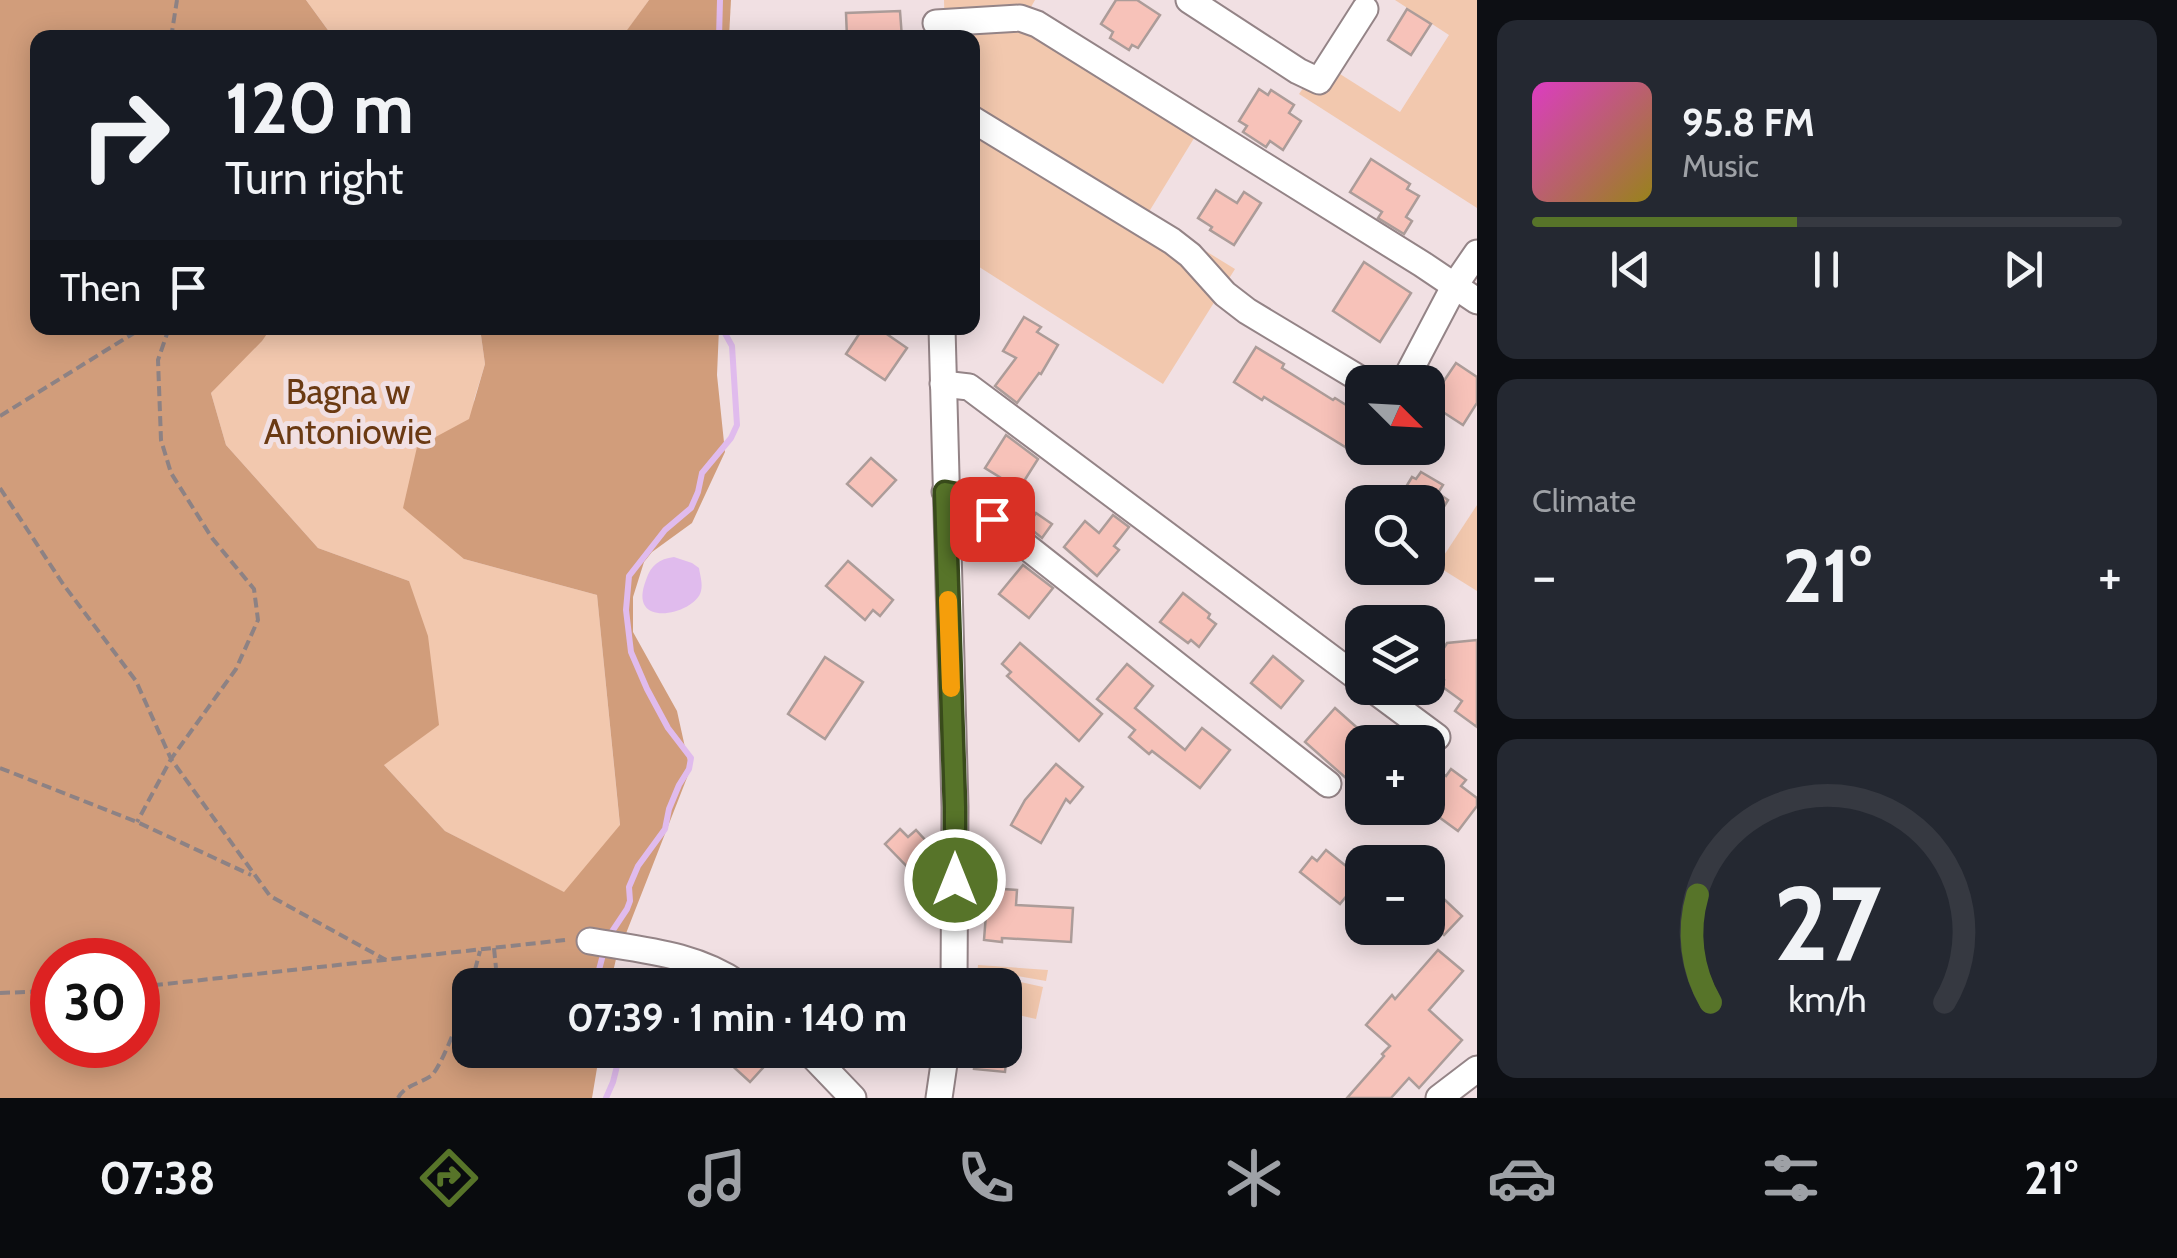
<!DOCTYPE html>
<meta charset="utf-8">
<style>
:root{--surface:#171b24;--page:#242831;--text:#f1f3f6;--muted:#9ea1a6;--line:#363941;--accent:#577429}
body{margin:0;font-family:Cabin,sans-serif;background:var(--page);color:var(--text);height:100vh;display:flex;flex-direction:column;font-size:38px;white-space:nowrap}
*{box-sizing:border-box;margin:0}
p{font-size:32px;color:var(--muted)}
.icon{flex:none;width:55px;height:55px;fill:none;stroke:currentColor;stroke-width:2;stroke-linecap:round;stroke-linejoin:round}
.map{position:relative;flex:1;overflow:hidden}
.drawer{display:flex;flex-direction:column;gap:20px;padding:20px;background:#0d0f14;width:700px}
.drawer>*{flex:none}
.hud{position:absolute;left:30px;top:30px;width:950px;height:305px;border-radius:20px;box-shadow:0 5px 25px #0003;background:#171b24;color:var(--text);overflow:hidden}
.needle{width:65px;rotate:114deg}
.fabs{position:absolute;left:1345px;top:365px;display:grid;gap:20px}
.fabs a{display:grid;place-items:center;width:100px;height:100px;border-radius:20px;background:var(--surface);box-shadow:0 5px 25px #0003;font-size:50px}
.speed{position:absolute;left:30px;top:938px;display:flex;gap:20px;font-size:50px;font-weight:700;text-align:center}
.speed>*{display:grid;place-content:center;width:130px;height:130px;border-radius:50%;background:var(--surface);box-shadow:0 5px 25px #0003;line-height:1}
.speed .limit{border:15px solid #d22;background:#fff;color:#111}
.pin{position:absolute;display:grid;place-items:center;width:85px;height:85px;color:#fff;margin:-42px;border-radius:20px;box-shadow:0 5px 15px #0006}
.me{position:absolute;width:110px;margin:-55px;rotate:0deg;stroke-linejoin:round;filter:drop-shadow(0 0 8px #0008)}
.turn{display:flex;align-items:center;gap:35px;height:210px;padding:0 30px;font-size:45px}
.turn .icon{width:130px;height:130px;stroke-width:2.5}
.turn b{display:block;font-size:70px;line-height:85px}
.then{display:flex;align-items:center;height:95px;padding:0 30px;background:#0003;gap:20px;font-size:38px}
.big{font-size:75px;font-weight:700;line-height:1.1}
.drawer .widget{flex:1;display:flex;flex-direction:column;justify-content:center;gap:15px;min-width:0;padding:0 35px;border-radius:20px;background:var(--page)}
.drawer .dial{align-items:center;gap:0}
.dial svg{height:260px;overflow:visible;fill:none;stroke:var(--line);stroke-width:7;stroke-linecap:round;text-anchor:middle}
.dial text{fill:var(--text);stroke:none}
.song{display:flex;align-items:center;gap:30px}
.cover{width:120px;height:120px;border-radius:15px;background:linear-gradient(135deg,hsl(310 70% 55%),hsl(50 70% 35%))}
.played{height:10px;border-radius:5px;background:linear-gradient(90deg,var(--accent) 45%,var(--line) 45%)}
.keys{display:flex;justify-content:space-around;direction:ltr}
.heat{display:flex;justify-content:space-between;align-items:center;font-size:55px;direction:ltr}
.trip{position:absolute;left:452px;top:968px;width:570px;height:100px;border-radius:20px;background:var(--surface);box-shadow:0 5px 25px #0003;font-weight:700;line-height:100px;text-align:center}
.dock{display:flex;height:160px;justify-content:space-around;align-items:center;background:#090b0e;color:var(--muted)}
.dock .icon{width:70px;height:70px}
.dock .active{color:var(--accent)}
.dock b{font-size:45px;color:var(--text)}
main{display:flex;flex:1;min-height:0}
.map>svg:first-child{display:block}
</style>
<main>
<div class="map">
<svg width="1477" height="1098" viewBox="0 0 1477 1098">
<rect width="100%" height="100%" fill="#f1e0e3"/>
<g fill="#f2c8ae">
<path d="M306,0H649L622,38L333,37Z"/>
<path d="M944,0H1035L1022,23L1196,135L1147,215L1235,269L1163,384L973,263L972,38L945,37Z"/>
<path d="M1395,0H1477V208L1299,94L1321,62L1400,112L1449,35Z"/>
<path d="M264,328H480L485,364L474,400L464,559L597,595L620,826L565,893L445,831L384,765L409,581L318,548L226,445L211,393Z"/>
<path d="M1477,505V591L1437,566Z"/>
<path d="M978,965L1048,970L1046,981L1012,975L1011,980L1043,987L1036,1019L1005,1012V985H976Z"/>
</g>
<g fill="#d19d7b" fill-rule="evenodd">
<path d="M0,0H306L333,37L38,38V328H271L262,341L211,393L226,445L318,548L409,581L428,636L439,725L384,765L445,831L564,892L620,825L597,595L464,559L403,508L417,447L469,419L485,364L480,328H719L717,375L725,452L692,523L652,552L644,562L633,597V632L677,711L690,770L616,959L610,985H470V1050H600L592,1098H0ZM52,960H138V1045H52Z"/>
<path d="M649,0H731L729,37H622Z"/>
</g>
<path fill="#e0bbed" d="M674,557L692,563L699,568C700,575 703,584 701,591C696,614 626,631 646,580C651,565 659,559 674,557Z"/>
<g fill="none" stroke-linecap="round" stroke-linejoin="round">
<g stroke="#e0bbed" stroke-width="6">
<path d="M719,38L720,0"/>
<path d="M609,936L627,909L630,901L629,887L638,866L665,829L669,809L679,785L689,769L691,758L668,728L647,689L631,652L626,610L629,576L665,530L691,508L698,492L702,473L731,438L737,425L732,346L722,328"/>
<path d="M595,985L605,947"/>
<path d="M606,1098L613,1082L621,1050"/>
</g>
</g>
<g fill="#f7c2b9" stroke="#ac9c99" stroke-width="2.5">
<path d="M1116,0H1137L1160,15L1138,48L1132,45L1129,50L1110,38L1113,32L1101,24Z"/>
<path d="M1407,9L1431,24L1411,55L1388,40Z"/>
<path d="M900,11L902,38H847L846,13Z"/>
<path d="M1259,89L1268,95L1271,90L1294,105L1289,113L1301,121L1283,150L1270,141L1266,147L1243,132L1247,126L1239,121Z"/>
<path d="M1371,159L1410,184L1407,189L1419,196L1406,217L1412,221L1404,234L1378,218L1382,212L1350,192Z"/>
<path d="M1216,190L1237,203L1244,192L1261,203L1234,245L1210,230L1212,227L1198,218Z"/>
<path d="M1364,262L1411,293L1380,342L1333,311Z"/>
<path d="M1024,317L1041,327L1037,332L1058,345L1041,374L1039,373L1017,403L995,386L1016,358L1003,351Z"/>
<path d="M863,328H878L907,348L885,380L846,354Z"/>
<path d="M1256,347L1284,364L1282,368L1333,400L1335,398L1362,415V442L1355,453L1264,397L1262,400L1234,382Z"/>
<path d="M1456,363L1477,377V403L1463,425L1429,403Z"/>
<path d="M1006,435L1038,459L1019,489L985,468Z"/>
<path d="M871,458L896,480L872,506L847,484Z"/>
<path d="M1421,472L1443,485L1438,493L1448,500L1428,533V502H1397L1412,477L1416,479Z"/>
<path d="M1036,513L1052,524L1042,538L1027,526Z"/>
<path d="M1113,515L1129,527L1114,546L1119,550L1097,576L1064,547L1085,521L1099,533Z"/>
<path d="M848,561L893,600L880,616L873,610L865,620L826,586Z"/>
<path d="M1023,565L1053,588L1029,618L999,594Z"/>
<path d="M1183,593L1210,614L1208,618L1216,624L1199,647L1191,640L1188,643L1160,622Z"/>
<path d="M1477,640V727L1455,711L1462,701L1440,685L1444,680L1433,672L1443,659L1442,651L1447,643Z"/>
<path d="M1020,643L1102,714L1079,741L1007,676L1011,672L1002,664Z"/>
<path d="M1273,656L1303,681L1281,708L1251,683Z"/>
<path d="M825,657L863,682L825,739L788,714Z"/>
<path d="M1127,664L1153,686L1135,708L1185,750L1202,728L1230,750L1200,788L1152,751L1149,754L1129,737L1135,730L1097,699Z"/>
<path d="M1335,708L1362,732V761L1347,779L1305,742Z"/>
<path d="M1056,764L1083,787L1070,803L1066,799L1041,843L1011,825L1025,800Z"/>
<path d="M1451,769L1466,780L1461,786L1477,798V806L1458,831L1428,809V792L1442,773L1446,776Z"/>
<path d="M900,829L908,837L916,830L938,854V860L932,866L938,874L926,886L885,844Z"/>
<path d="M1326,850L1361,878L1340,904L1300,872L1312,857L1317,861Z"/>
<path d="M1428,884L1462,916L1444,935L1428,921Z"/>
<path d="M988,888L1017,890L1016,905L1073,908L1071,942L1002,938V942L984,940Z"/>
<path d="M1438,950L1463,971L1429,1010L1462,1040L1419,1088L1409,1078L1391,1098H1347L1384,1056L1382,1054L1390,1046L1366,1025L1392,995L1395,999Z"/>
<path d="M715,1050H759L770,1060L750,1082Z"/>
<path d="M976,1050H1007L1005,1072L974,1069Z"/>
</g>
<g fill="none" stroke-linecap="round" stroke-linejoin="round">
<defs>
<g id="minor">
<path d="M1189,0L1298,71L1319,81L1365,9"/>
<path d="M936,23L1020,18L1037,24L1422,264L1477,301"/>
<path d="M972,119L1172,241L1190,255L1225,294L1247,311L1365,382"/>
<path d="M942,328L955,807L954,985"/>
<path d="M1404,382L1455,285L1477,253"/>
<path d="M943,384L969,387L1362,681"/>
<path d="M945,492L961,495L1328,784"/>
<path d="M1371,688L1437,737"/>
<path d="M590,941C642,950 696,954 740,985"/>
<path d="M807,1050L853,1098"/>
<path d="M939,1098L946,1050"/>
<path d="M1439,1098L1477,1069"/>
</g>
</defs>
<use href="#minor" stroke="#948487" stroke-width="29"/>
<g stroke="#8d8284" stroke-width="4" stroke-dasharray="10 5" stroke-linecap="butt">
<path d="M171,38L177,0"/>
<path d="M169,328L158,360L161,440L171,473L212,538L254,589L258,620L236,669L171,759L270,896L386,960"/>
<path d="M0,416L142,328"/>
<path d="M0,488L63,584L136,681L171,759L137,822"/>
<path d="M0,768L137,822L251,875"/>
<path d="M494,948L496,968"/>
<path d="M471,985L480,951"/>
<path d="M138,987L565,940"/>
<path d="M0,993L52,991"/>
<path d="M398,1098C405,1085 419,1084 431,1076C442,1067 465,1004 470,987"/>
</g>
<use href="#minor" stroke="#fff" stroke-width="25"/>
</g>
<g fill="none" stroke-linecap="round" stroke-linejoin="round">
<defs>
<path id="route" d="M955,880V807L945,492L961,495L992,519"/>
</defs>
<use href="#route" stroke="#394b1b" stroke-width="25"/>
<use href="#route" stroke="#577429" stroke-width="18"/>
<path stroke="#f59e0b" stroke-width="18" d="M948,600L951,688"/>
</g>
<g text-anchor="middle" dominant-baseline="central" stroke-width="10" stroke-linejoin="round" paint-order="stroke">
<g font-size="35" fill="#6b3a13" stroke="#f1e0e3">
<text x="348" y="391">Bagna w<tspan x="348" dy="40">Antoniowie</tspan></text>
</g>
</g>
</svg>
<div class="fabs">
<a><svg class="needle" viewBox="-14 -14 28 28"><path d="M0-13l5 13h-10z" fill="#e53935"/><path d="M0 13l5-13h-10z" fill="#9ea1a6"/></svg></a>
<a><svg class="icon" aria-label="search" viewBox="0 0 24 24"><circle cx="10" cy="10" r="6"/><path d="M15 15l6 6"/></svg></a>
<a><svg class="icon" aria-label="layers" viewBox="0 0 24 24"><path d="M12 4l9 5-9 5-9-5zM3 14l9 5 9-5"/></svg></a>
<a>+</a>
<a>−</a>
</div>
<div class="speed"><div class="limit">30</div></div>
<div class="pin" style="left:992px;top:519px;background:#d93025"><svg class="icon" aria-label="arrive" viewBox="0 0 24 24"><path d="M6 21V4h12l-3 4 3 4H6"/></svg></div>
<svg class="me" style="left:955px;top:880px" viewBox="-20 -20 40 40"><circle r="17" fill="#577429" stroke="#fff" stroke-width="3"/><path d="M0-11L8 9 0 5-8 9z" fill="#fff"/></svg>
<div class="trip">07:39 · 1 min · 140 m</div>
<div class="hud">
<div class="turn"><svg class="icon" aria-label="right" viewBox="0 0 24 24"><path d="M7 20v-9h11M14 6l5 5-5 5"/></svg><div><b>120 m</b>Turn right</div></div>
<div class="then">Then<svg class="icon" aria-label="arrive" viewBox="0 0 24 24"><path d="M6 21V4h12l-3 4 3 4H6"/></svg></div>
</div>
</div>
<section class="drawer">
<div class="widget">
<div class="song"><i class="cover"></i><div><b>95.8 FM</b><p>Music</p></div></div>
<div class="played"></div>
<div class="keys"><svg class="icon" aria-label="previous" viewBox="0 0 24 24"><path d="M18 5L8 12l10 7zM5 5v14"/></svg><svg class="icon" aria-label="pause" viewBox="0 0 24 24"><path d="M8 5v14M16 5v14"/></svg><svg class="icon" aria-label="next" viewBox="0 0 24 24"><path d="M6 5l10 7-10 7zM19 5v14"/></svg></div>
</div>
<div class="widget"><p>Climate</p>
<div class="heat"><a>−</a><b class="big">21°</b><a>+</a></div>
</div>
<div class="widget dial"><svg viewBox="0 0 100 80">
<path d="M14 69A42 42 0 1 1 86 69"/>
<path d="M14 69A42 42 0 0 1 10 36" stroke="#577429"/>
<text x="50" y="56" font-size="32" font-weight="700">27</text>
<text x="50" y="72" font-size="11">km/h</text>
</svg></div>
</section>
</main>
<nav class="dock">
<b>07:38</b>
<svg class="icon active" aria-label="directions" viewBox="0 0 24 24"><path d="M12 3l9 9-9 9-9-9zM9 14v-3h6M13 9l2 2-2 2"/></svg>
<svg class="icon" aria-label="music" viewBox="0 0 24 24"><path d="M9 18V5l10-2v13"/><circle cx="6" cy="18" r="3"/><circle cx="16" cy="16" r="3"/></svg>
<svg class="icon" aria-label="phone" viewBox="0 0 24 24"><path d="M5 4h4l2 5-3 2q2 4 5 5l2-3 5 2v4C11 20 4 13 5 4z"/></svg>
<svg class="icon" aria-label="climate" viewBox="0 0 24 24"><path d="M12 3v18M4 7l16 10M4 17L20 7"/></svg>
<svg class="icon" aria-label="car" viewBox="0 0 24 24"><path d="M5 17H2v-5l4-1 3-4h7l3 4 3 1v5h-3M9 17h6M6 11h13"/><circle cx="7" cy="17" r="2"/><circle cx="17" cy="17" r="2"/></svg>
<svg class="icon" aria-label="filters" viewBox="0 0 24 24"><path d="M4 7h16M4 17h16"/><circle cx="9" cy="7" r="2"/><circle cx="15" cy="17" r="2"/></svg>
<b>21°</b>
</nav>
